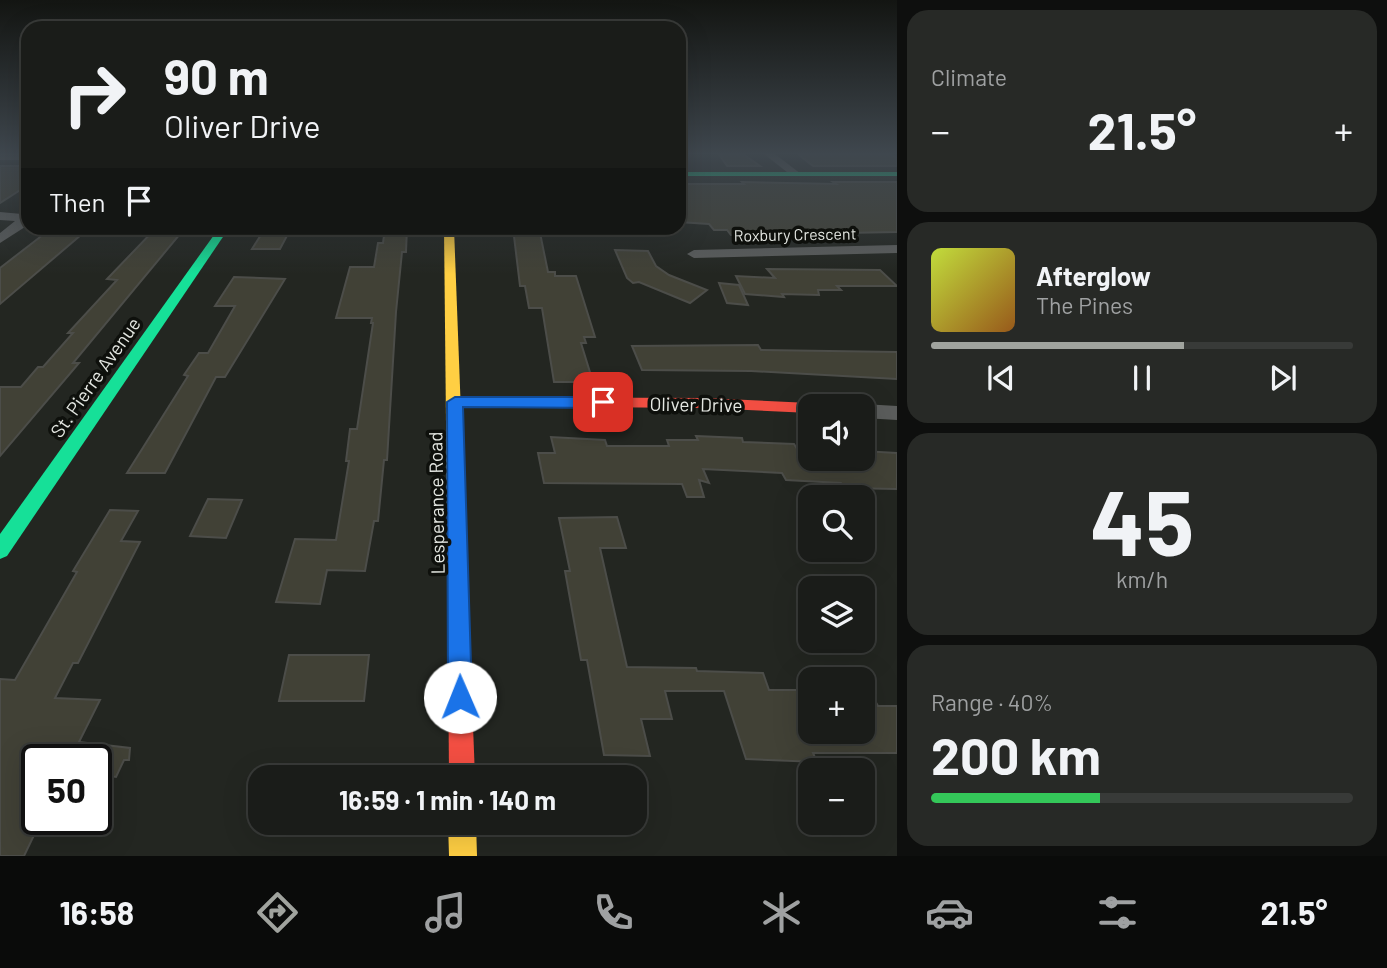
<!DOCTYPE html>
<meta charset="utf-8">
<style>
:root{--surface:#1a1c19;--page:#272926;--text:#f1f3f6;--muted:#9fa1a2;--line:#383a38;--accent:#a0a39e}
body{margin:0;font-family:Barlow,sans-serif;background:var(--page);color:var(--text);height:100vh;display:flex;flex-direction:column;font-size:26px;white-space:nowrap}
*{box-sizing:border-box;margin:0}
p{font-size:23px;color:var(--muted)}
.icon{flex:none;width:38px;height:38px;fill:none;stroke:currentColor;stroke-width:2;stroke-linecap:round;stroke-linejoin:round}
.map{position:relative;flex:1;overflow:hidden}
.sheet{display:flex;flex-direction:column;gap:10px;padding:10px;background:#0e0f0e;width:490px}
.sheet>*{flex:none}
.banner{position:absolute;left:21px;top:21px;width:665px;height:214px;border-radius:21px;box-shadow:0 7px 28px #0002,0 0 0 2px var(--line);background:#1a1c19;color:var(--text);overflow:hidden}
.tools{position:absolute;left:798px;top:394px;display:grid;gap:14px}
.tools a{display:grid;place-items:center;width:77px;height:77px;border-radius:14px;background:var(--surface);box-shadow:0 7px 28px #0002,0 0 0 2px var(--line);font-size:35px}
.speed{position:absolute;left:21px;top:744px;display:flex;gap:14px;font-size:35px;font-weight:700;text-align:center}
.speed>*{display:grid;place-content:center;width:91px;height:91px;border-radius:50%;background:var(--surface);box-shadow:0 7px 28px #0002,0 0 0 2px var(--line);line-height:1}
.speed .limit{border:4px solid #111;border-radius:10px;background:#fff;color:#111}
.pin{position:absolute;display:grid;place-items:center;width:60px;height:60px;color:#fff;margin:-30px;border-radius:14px;box-shadow:0 4px 10px #0006}
.me{position:absolute;width:77px;margin:-38px;rotate:359deg;stroke-linejoin:round;filter:drop-shadow(0 0 5px #0008)}
.turn{display:flex;align-items:center;gap:24px;height:147px;padding:0 28px;font-size:32px}
.turn .icon{width:91px;height:91px;stroke-width:2.5}
.turn b{display:block;font-size:49px;line-height:60px}
.then{display:flex;align-items:center;height:66px;padding:0 28px;background:#0003;gap:14px;font-size:26px}
.big{font-size:52px;font-weight:700;line-height:1.1}
.sheet .tile{flex:1;display:flex;flex-direction:column;justify-content:center;gap:10px;min-width:0;padding:0 24px;border-radius:21px;background:var(--page)}
.sheet .dial{align-items:center;gap:0}
.dial b{font-size:91px;line-height:1}
.song{display:flex;align-items:center;gap:21px}
.cover{width:84px;height:84px;border-radius:10px;background:linear-gradient(135deg,hsl(70 70% 55%),hsl(30 70% 35%))}
.played{height:7px;border-radius:4px;background:linear-gradient(90deg,var(--accent) 60%,var(--line) 60%)}
.keys{display:flex;justify-content:space-around;direction:ltr}
.heat{display:flex;justify-content:space-between;align-items:center;font-size:38px;direction:ltr}
.charge{height:10px;border-radius:5px;background:linear-gradient(90deg,#34c759 40%,var(--line) 0)}
.trip{position:absolute;left:248px;top:765px;width:399px;height:70px;border-radius:21px;background:var(--surface);box-shadow:0 7px 28px #0002,0 0 0 2px var(--line);font-weight:700;line-height:70px;text-align:center}
.menu{display:flex;height:112px;justify-content:space-around;align-items:center;background:#0a0b0a;color:var(--muted)}
.menu .icon{width:49px;height:49px}
.menu .selected{color:var(--accent)}
.menu b{font-size:32px;color:var(--text)}
main{display:flex;flex:1;min-height:0}
.map>svg:first-child{display:block}
</style>
<main>
<div class="map">
<svg width="897" height="856" viewBox="0 0 897 856">
<rect width="100%" height="100%" fill="#232621"/>
<g fill="#414136" stroke="#4c4d49" stroke-width="2">
<path d="M719,154H743L760,166H727Z"/>
<path d="M798,154H890L897,158V166H813Z"/>
<path d="M0,166H28V185L0,203Z"/>
<path d="M742,182L836,184L833,182H897V232L731,235L727,230H714L709,224L679,222V184H744Z"/>
<path d="M156,228H185L73,363H79L0,456V387H21L38,367H43L73,333H68L117,280L107,279Z"/>
<path d="M385,228H407L406,252H402L396,312L387,460H384L378,521H374L365,571L327,570L320,604L276,602L295,539L336,540L349,461H346L350,429H357L373,323H371L372,318H336L350,267H374L378,243H383Z"/>
<path d="M513,228H539L548,272H555V276H576L595,337H584L586,343H581L593,382H554L542,308H529L525,286H520Z"/>
<path d="M63,229H88L0,304V268L44,234L55,235Z"/>
<path d="M264,230H290L280,249H252Z"/>
<path d="M615,250L648,251L656,266L669,275L707,290L690,303L639,282L633,283L627,278Z"/>
<path d="M767,269L880,270L897,286H837L841,290H818L819,295L782,294L784,297L745,294L736,276L775,278Z"/>
<path d="M234,277L285,279L225,377H216L165,473H127L188,376L184,375L199,353H208L235,306H215Z"/>
<path d="M719,283L739,285L748,305L727,303Z"/>
<path d="M758,345L761,350L897,352V379L751,371L642,370L632,346Z"/>
<path d="M696,436L742,438L743,442L794,444L799,452L810,453V458H863V451L897,453V489L844,488L841,483L786,480L782,473L703,469L709,483L699,480L704,497H687L682,484L544,483L538,453H555L551,437L605,440L607,446H669L667,440H698Z"/>
<path d="M208,499L242,500L226,538L190,536Z"/>
<path d="M110,510L138,511L121,541L140,542L78,663H73L55,698L100,700L79,742L130,748L129,760H124L116,777L96,774V760H37V829L24,856H0V679L15,680L77,572L73,571Z"/>
<path d="M617,517L626,548H600L627,667L696,668L697,671L763,673L769,690H810V732H863V679L878,706H897V753H813L817,762L746,759L724,691H665L672,719H641L650,756L604,755L587,660H581L565,571H570L559,518Z"/>
<path d="M289,655H369L364,701H279Z"/>
</g>
<g fill="none" stroke-linecap="round" stroke-linejoin="round">
<g fill="#5b5d5c" fill-rule="evenodd">
<rect x="0" y="154" width="28" height="6"/>
<path d="M764,154H775L801,174L792,176Z"/>
<path d="M0,212L22,214L28,218L25,227L0,243V233L15,221L0,220Z"/>
<path d="M897,245V253L694,258L687,254L694,250Z"/>
<path d="M863,404L897,406V420L863,418V406H856Z"/>
</g>
<g fill="#16e098" fill-rule="evenodd">
<rect x="679" y="172" width="218" height="4"/>
<path d="M219,228H229L7,556L0,559V534Z"/>
</g>
<g fill="#ffcf43" fill-rule="evenodd">
<path d="M444,228H454L465,520L463,525L456,528L449,525L447,520Z"/>
<path d="M448,822H476L477,856H449Z"/>
</g>
<g fill="#f24e42" fill-rule="evenodd">
<path d="M455,397L704,398L810,403L816,406H810V413L704,408L450,406L448,402Z"/>
<path d="M456,512L463,515L465,520L475,777H449L447,520L449,515Z"/>
</g>
</g>
<linearGradient id="sky" x2="0" y2="1"><stop stop-color="#131512"/><stop offset="0.56" stop-color="#3f474e"/><stop offset="1" stop-color="#3f474e" stop-opacity="0"/></linearGradient>
<rect width="897" height="274" fill="url(#sky)"/>
<path fill="#1a73e8" stroke="#114b97" stroke-width="2" d="M455,397H603L610,402L603,408L463,407L472,697L469,705L460,709L452,705L448,697L447,402Z"/>
<g text-anchor="middle" dominant-baseline="central" stroke-width="7" stroke-linejoin="round" paint-order="stroke">
<g font-size="16" fill="#e4e7e2" stroke="#0e100c">
<text transform="translate(795 234) rotate(-1)">Roxbury Crescent</text>
</g>
<g font-size="19" fill="#e4e7e2" stroke="#0e100c">
<text transform="translate(95 377) rotate(-55)">St. Pierre Avenue</text>
<text transform="translate(696 404) rotate(1)">Oliver Drive</text>
<text transform="translate(436 503) rotate(-91)">Lesperance Road</text>
</g>
</g>
</svg>
<div class="tools">
<a><svg class="icon" aria-label="sound" viewBox="0 0 24 24"><path d="M4 9h4l5-4v14l-5-4H4zM17 9q2 3 0 6"/></svg></a>
<a><svg class="icon" aria-label="search" viewBox="0 0 24 24"><circle cx="10" cy="10" r="6"/><path d="M15 15l6 6"/></svg></a>
<a><svg class="icon" aria-label="layers" viewBox="0 0 24 24"><path d="M12 4l9 5-9 5-9-5zM3 14l9 5 9-5"/></svg></a>
<a>+</a>
<a>−</a>
</div>
<div class="speed"><div class="limit">50</div></div>
<div class="pin" style="left:603px;top:402px;background:#d93025"><svg class="icon" aria-label="arrive" viewBox="0 0 24 24"><path d="M6 21V4h12l-3 4 3 4H6"/></svg></div>
<svg class="me" style="left:460px;top:697px" viewBox="-20 -20 40 40"><circle r="19" fill="#fff"/><path d="M0-13L10 11 0 6-10 11z" fill="#1a73e8"/></svg>
<div class="trip">16:59 · 1 min · 140 m</div>
<div class="banner">
<div class="turn"><svg class="icon" aria-label="right" viewBox="0 0 24 24"><path d="M7 20v-9h11M14 6l5 5-5 5"/></svg><div><b>90 m</b>Oliver Drive</div></div>
<div class="then">Then<svg class="icon" aria-label="arrive" viewBox="0 0 24 24"><path d="M6 21V4h12l-3 4 3 4H6"/></svg></div>
</div>
</div>
<section class="sheet">
<div class="tile"><p>Climate</p>
<div class="heat"><a>−</a><b class="big">21.5°</b><a>+</a></div>
</div>
<div class="tile">
<div class="song"><i class="cover"></i><div><b>Afterglow</b><p>The Pines</p></div></div>
<div class="played"></div>
<div class="keys"><svg class="icon" aria-label="previous" viewBox="0 0 24 24"><path d="M18 5L8 12l10 7zM5 5v14"/></svg><svg class="icon" aria-label="pause" viewBox="0 0 24 24"><path d="M8 5v14M16 5v14"/></svg><svg class="icon" aria-label="next" viewBox="0 0 24 24"><path d="M6 5l10 7-10 7zM19 5v14"/></svg></div>
</div>
<div class="tile dial"><b>45</b><p>km/h</p></div>
<div class="tile"><p>Range · 40%</p><b class="big">200 km</b><div class="charge"></div></div>
</section>
</main>
<nav class="menu">
<b>16:58</b>
<svg class="icon selected" aria-label="directions" viewBox="0 0 24 24"><path d="M12 3l9 9-9 9-9-9zM9 14v-3h6M13 9l2 2-2 2"/></svg>
<svg class="icon" aria-label="music" viewBox="0 0 24 24"><path d="M9 18V5l10-2v13"/><circle cx="6" cy="18" r="3"/><circle cx="16" cy="16" r="3"/></svg>
<svg class="icon" aria-label="phone" viewBox="0 0 24 24"><path d="M5 4h4l2 5-3 2q2 4 5 5l2-3 5 2v4C11 20 4 13 5 4z"/></svg>
<svg class="icon" aria-label="climate" viewBox="0 0 24 24"><path d="M12 3v18M4 7l16 10M4 17L20 7"/></svg>
<svg class="icon" aria-label="car" viewBox="0 0 24 24"><path d="M5 17H2v-5l4-1 3-4h7l3 4 3 1v5h-3M9 17h6M6 11h13"/><circle cx="7" cy="17" r="2"/><circle cx="17" cy="17" r="2"/></svg>
<svg class="icon" aria-label="filters" viewBox="0 0 24 24"><path d="M4 7h16M4 17h16"/><circle cx="9" cy="7" r="2"/><circle cx="15" cy="17" r="2"/></svg>
<b>21.5°</b>
</nav>
